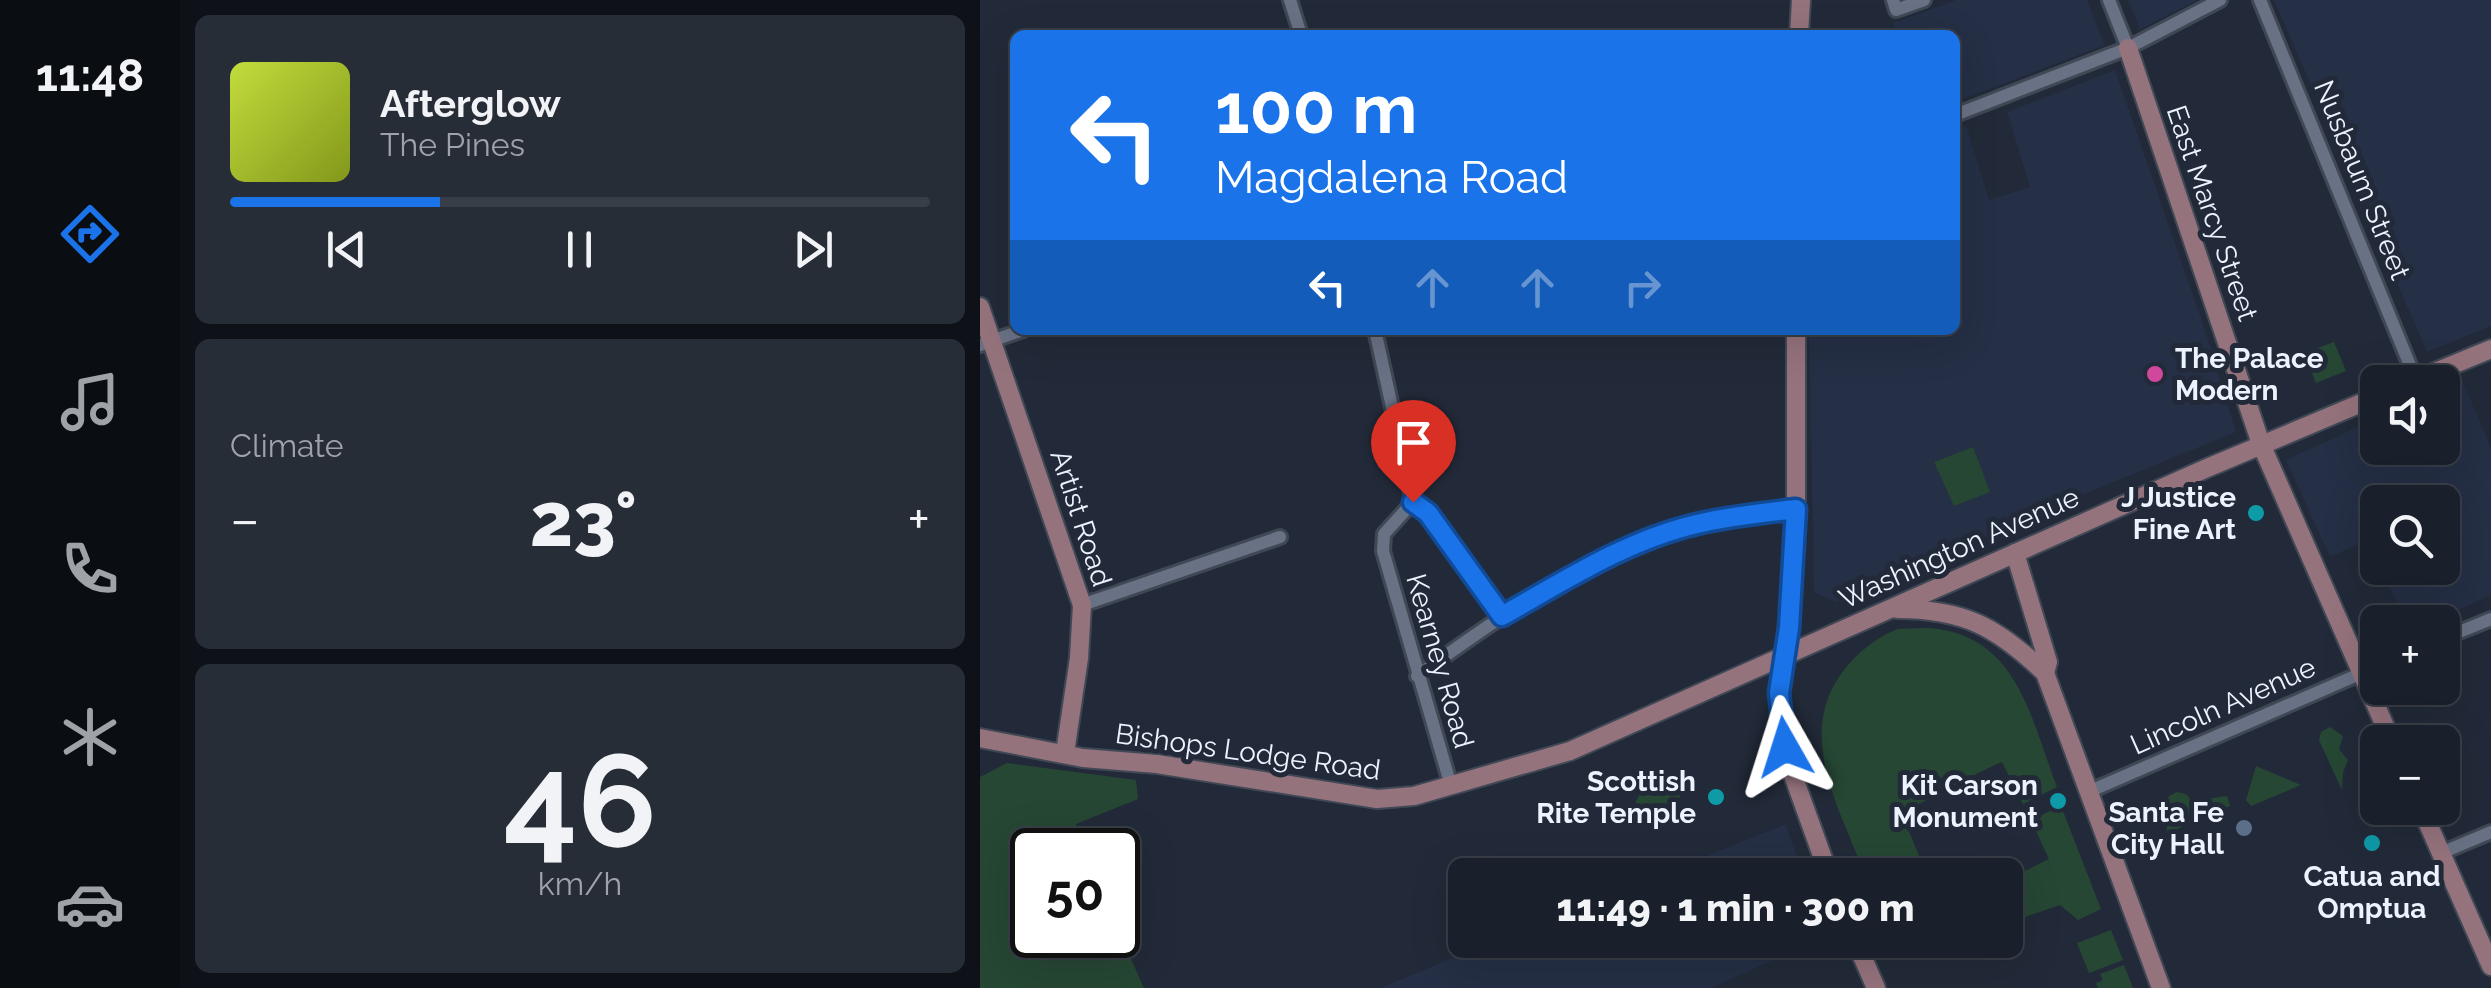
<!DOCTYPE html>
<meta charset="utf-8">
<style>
:root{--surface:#1a202b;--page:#272d37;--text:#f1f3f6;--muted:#9fa3a9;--line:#383e47;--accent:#1a73e8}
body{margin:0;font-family:Raleway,sans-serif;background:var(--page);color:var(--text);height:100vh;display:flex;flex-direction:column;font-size:38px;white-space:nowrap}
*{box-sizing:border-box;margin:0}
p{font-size:32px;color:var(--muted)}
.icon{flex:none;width:55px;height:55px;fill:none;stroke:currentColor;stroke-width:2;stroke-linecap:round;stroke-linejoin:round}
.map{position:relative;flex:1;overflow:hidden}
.sheet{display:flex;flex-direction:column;gap:15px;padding:15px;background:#0e1218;width:800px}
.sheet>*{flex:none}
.banner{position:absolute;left:30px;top:30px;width:950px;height:305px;border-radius:15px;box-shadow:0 10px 40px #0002,0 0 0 2px var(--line);background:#1a73e8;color:#fff;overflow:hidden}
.tools{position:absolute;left:1380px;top:365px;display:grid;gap:20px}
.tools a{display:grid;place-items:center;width:100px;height:100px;border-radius:15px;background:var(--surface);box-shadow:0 10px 40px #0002,0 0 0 2px var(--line);font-size:50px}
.speed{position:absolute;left:30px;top:828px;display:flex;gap:20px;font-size:50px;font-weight:700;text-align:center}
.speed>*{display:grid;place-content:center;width:130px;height:130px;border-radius:50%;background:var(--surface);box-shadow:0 10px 40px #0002,0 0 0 2px var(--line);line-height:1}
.speed .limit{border:5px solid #111;border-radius:15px;background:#fff;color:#111}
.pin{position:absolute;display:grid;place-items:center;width:85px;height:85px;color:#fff;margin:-102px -42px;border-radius:50% 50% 50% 0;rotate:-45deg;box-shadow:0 0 10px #0007}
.pin .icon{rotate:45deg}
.me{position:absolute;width:110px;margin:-55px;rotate:354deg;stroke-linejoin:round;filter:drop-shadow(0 0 8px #0008)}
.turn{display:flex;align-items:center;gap:35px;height:210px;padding:0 40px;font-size:45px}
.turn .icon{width:130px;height:130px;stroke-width:2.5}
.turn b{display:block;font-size:70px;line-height:85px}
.lanes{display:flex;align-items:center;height:95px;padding:0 40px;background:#0003;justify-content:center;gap:50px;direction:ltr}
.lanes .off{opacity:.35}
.big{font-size:75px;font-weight:800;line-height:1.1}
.sheet .card{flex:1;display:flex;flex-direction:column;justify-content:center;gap:15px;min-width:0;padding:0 35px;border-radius:15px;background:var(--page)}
.sheet .dial{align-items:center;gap:0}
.dial b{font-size:130px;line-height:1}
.song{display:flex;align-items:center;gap:30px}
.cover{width:120px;height:120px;border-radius:15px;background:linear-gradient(135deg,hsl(70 70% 55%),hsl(70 70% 35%))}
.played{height:10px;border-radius:5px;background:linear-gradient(90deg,var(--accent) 30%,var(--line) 30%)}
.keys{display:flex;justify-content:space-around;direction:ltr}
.heat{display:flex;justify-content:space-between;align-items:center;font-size:55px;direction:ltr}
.trip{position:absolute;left:468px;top:858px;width:575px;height:100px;border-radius:15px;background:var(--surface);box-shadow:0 10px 40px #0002,0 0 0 2px var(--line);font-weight:800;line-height:100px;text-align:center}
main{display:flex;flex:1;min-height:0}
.tab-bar{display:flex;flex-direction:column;width:180px;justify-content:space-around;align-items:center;background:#0a0d11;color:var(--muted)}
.tab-bar .icon{width:70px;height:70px}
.tab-bar .current{color:var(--accent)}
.tab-bar b{font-size:45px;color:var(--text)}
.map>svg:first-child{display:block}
</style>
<main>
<nav class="tab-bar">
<b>11:48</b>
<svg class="icon current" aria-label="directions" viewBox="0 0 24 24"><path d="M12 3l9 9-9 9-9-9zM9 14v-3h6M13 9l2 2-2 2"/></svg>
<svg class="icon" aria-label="music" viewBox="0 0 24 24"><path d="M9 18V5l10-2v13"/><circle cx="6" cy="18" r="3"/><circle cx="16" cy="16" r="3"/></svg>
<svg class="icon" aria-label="phone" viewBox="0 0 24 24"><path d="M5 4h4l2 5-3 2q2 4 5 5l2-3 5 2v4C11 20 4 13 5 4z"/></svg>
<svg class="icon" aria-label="climate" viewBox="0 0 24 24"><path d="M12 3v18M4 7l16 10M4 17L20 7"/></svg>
<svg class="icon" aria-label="car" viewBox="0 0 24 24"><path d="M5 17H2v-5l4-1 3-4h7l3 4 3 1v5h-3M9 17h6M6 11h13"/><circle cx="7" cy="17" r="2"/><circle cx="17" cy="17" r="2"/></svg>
</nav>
<section class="sheet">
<div class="card">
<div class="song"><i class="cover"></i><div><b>Afterglow</b><p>The Pines</p></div></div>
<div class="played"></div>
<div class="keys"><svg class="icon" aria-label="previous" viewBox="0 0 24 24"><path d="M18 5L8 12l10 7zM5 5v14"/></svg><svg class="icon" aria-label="pause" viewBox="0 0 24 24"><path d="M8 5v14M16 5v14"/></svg><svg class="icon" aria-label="next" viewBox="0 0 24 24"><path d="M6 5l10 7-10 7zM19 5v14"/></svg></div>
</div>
<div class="card"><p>Climate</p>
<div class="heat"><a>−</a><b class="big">23°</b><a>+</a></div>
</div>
<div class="card dial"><b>46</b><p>km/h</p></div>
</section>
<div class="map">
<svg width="1511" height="988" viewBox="0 0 1511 988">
<rect width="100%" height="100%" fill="#222a39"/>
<g fill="#252f45">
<path d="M976,0H1107L1125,45L975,102V35H918L913,23Z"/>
<path d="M1148,0H1218L1160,29Z"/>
<path d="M1294,0H1511V326L1447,352Z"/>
<path d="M1135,70L1222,321L1256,432L1068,509L879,595L855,602L834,592L829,330H975V129L986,125L1009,200L1050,187L1027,112Z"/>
<path d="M1482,379L1511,448V595L1452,622H1425L1401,568H1462V502H1398L1397,560L1388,540L1350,557L1306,460L1397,418L1398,448H1462L1463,388Z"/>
<path d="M806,824L823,875H678Z"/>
<path d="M516,940H838L731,988H400Z"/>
</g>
<g fill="#264734">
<path d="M1354,342L1366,371L1336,383L1324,353Z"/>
<path d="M993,447L1010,492L974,506L954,462Z"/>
<path d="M918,629C931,629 945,627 958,629C1039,640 1052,723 1077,787L1043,804L1022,762C987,777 956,797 921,812L947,875H885C859,806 812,731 868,665C882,649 899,636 918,629Z"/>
<path d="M1350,727L1363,736L1359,749L1368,760L1363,772L1362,790L1339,740L1341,732Z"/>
<path d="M27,763L156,780L158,799L96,824L104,850H52V935H138V930L164,988H0V777Z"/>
<path d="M1276,766L1321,785L1271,806L1266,800Z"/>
<path d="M694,778L701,795L698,800L700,808L664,825L655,804L660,793Z"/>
<path d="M1197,792L1206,794L1212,801L1247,796L1250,806L1188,833L1179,805L1185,804L1189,796Z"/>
<path d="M1081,806L1121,909L1098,920L1080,905L1030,922L1025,909V881L1069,859L1051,820Z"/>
<path d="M1131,930L1143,960L1109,973L1097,943Z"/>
<path d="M1144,965L1153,988H1118L1116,983L1123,980L1120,974Z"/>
</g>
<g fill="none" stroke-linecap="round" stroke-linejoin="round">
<defs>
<g id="street">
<path d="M310,0L321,35"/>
<path d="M913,0L916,10L944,0"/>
<path d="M1129,0L1148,48"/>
<path d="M1280,0L1436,380"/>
<path d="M975,115L1148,48L1240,0"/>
<path d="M395,330L433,502L448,513L522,615"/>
<path d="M0,345L43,330"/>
<path d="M433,502L404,534L403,551L471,786"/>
<path d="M102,605L300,537"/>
<path d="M1462,639L1511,619"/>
<path d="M437,676C520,617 617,546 718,524C750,516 783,513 816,509"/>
<path d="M1108,792L1398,666"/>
<path d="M1461,853L1511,832"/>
</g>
<g id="secondary">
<path d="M819,35L821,0"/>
<path d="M1148,48L1281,444L1412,742"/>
<path d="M0,307L102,605L99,658L85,753"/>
<path d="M816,330V509L809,628L799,693L809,764L849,875"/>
<path d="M1431,382L1511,349"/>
<path d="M1035,553L1068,662L1065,673"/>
<path d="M917,609C984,609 1017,627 1065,673L1181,988"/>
<path d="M0,738L103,758L177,764L397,799L434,796L590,751L1227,468L1398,396"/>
<path d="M1441,808L1511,966"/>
<path d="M875,940L896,988"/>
</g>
</defs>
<use href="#street" stroke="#414855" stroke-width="18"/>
<use href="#secondary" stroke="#414855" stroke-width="22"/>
<use href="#street" stroke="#697285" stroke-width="12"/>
<use href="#secondary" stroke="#95737d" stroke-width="18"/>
</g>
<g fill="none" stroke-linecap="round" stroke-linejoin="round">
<defs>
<path id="route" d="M433,502L448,513L522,616C584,581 647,540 717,524C749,516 783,513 816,509L809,628L799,693L805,747"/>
</defs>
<use href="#route" stroke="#114b97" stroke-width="25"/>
<use href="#route" stroke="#1a73e8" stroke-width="18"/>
</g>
<circle fill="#d1479c" stroke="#222a39" stroke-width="4" cx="1175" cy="374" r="10"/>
<g fill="#0f9aa8" stroke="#222a39" stroke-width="4">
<circle cx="1276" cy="513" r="10"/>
<circle cx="736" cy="797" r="10"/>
<circle cx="1078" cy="801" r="10"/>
<circle cx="1392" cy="843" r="10"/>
</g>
<circle fill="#5c6f8a" stroke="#222a39" stroke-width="4" cx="1264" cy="828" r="10"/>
<g text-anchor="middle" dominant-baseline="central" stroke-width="10" stroke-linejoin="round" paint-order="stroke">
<g font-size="28" fill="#edf3fe" stroke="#222a39">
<text transform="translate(1382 180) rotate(68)">Nusbaum Street</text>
<text transform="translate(1232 213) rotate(71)">East Marcy Street</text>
<text transform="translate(101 518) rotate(72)">Artist Road</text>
<text transform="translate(979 548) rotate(-24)">Washington Avenue</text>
<text transform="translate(460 661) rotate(74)">Kearney Road</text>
<text transform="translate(1243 706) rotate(-24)">Lincoln Avenue</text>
<text transform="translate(268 752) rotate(8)">Bishops Lodge Road</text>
</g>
<g font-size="28" font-weight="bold" fill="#edf3fe" stroke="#222a39" text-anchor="end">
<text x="1195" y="358" text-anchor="start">The Palace<tspan x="1195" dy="32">Modern</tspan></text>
<text x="1256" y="497">J Justice<tspan x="1256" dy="32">Fine Art</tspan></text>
<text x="716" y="781">Scottish<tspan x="716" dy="32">Rite Temple</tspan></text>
<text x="1058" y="785">Kit Carson<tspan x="1058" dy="32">Monument</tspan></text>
<text x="1244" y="812">Santa Fe<tspan x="1244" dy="32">City Hall</tspan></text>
<text x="1392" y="876" text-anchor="middle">Catua and<tspan x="1392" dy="32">Omptua</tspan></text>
</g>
</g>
</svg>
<div class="tools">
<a><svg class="icon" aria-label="sound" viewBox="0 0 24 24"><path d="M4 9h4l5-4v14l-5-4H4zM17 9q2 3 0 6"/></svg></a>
<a><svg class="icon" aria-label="search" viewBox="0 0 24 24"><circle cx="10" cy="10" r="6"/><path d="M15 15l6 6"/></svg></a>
<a>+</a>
<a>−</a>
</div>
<div class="speed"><div class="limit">50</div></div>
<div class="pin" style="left:433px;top:502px;background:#d93025"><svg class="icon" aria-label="arrive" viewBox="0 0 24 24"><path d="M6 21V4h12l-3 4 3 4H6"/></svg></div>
<svg class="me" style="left:805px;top:747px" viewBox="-20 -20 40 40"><path d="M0-17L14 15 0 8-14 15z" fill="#1a73e8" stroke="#fff" stroke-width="4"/></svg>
<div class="trip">11:49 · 1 min · 300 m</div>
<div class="banner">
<div class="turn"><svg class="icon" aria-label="left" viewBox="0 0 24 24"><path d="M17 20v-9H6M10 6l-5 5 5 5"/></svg><div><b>100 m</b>Magdalena Road</div></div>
<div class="lanes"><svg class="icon" aria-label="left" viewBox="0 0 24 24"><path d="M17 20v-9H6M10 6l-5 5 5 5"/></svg><svg class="icon off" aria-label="ahead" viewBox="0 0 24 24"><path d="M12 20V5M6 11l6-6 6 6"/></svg><svg class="icon off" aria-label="ahead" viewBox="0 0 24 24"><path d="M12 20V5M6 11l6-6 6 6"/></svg><svg class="icon off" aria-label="right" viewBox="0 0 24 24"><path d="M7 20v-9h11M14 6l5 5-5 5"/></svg></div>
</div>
</div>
</main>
